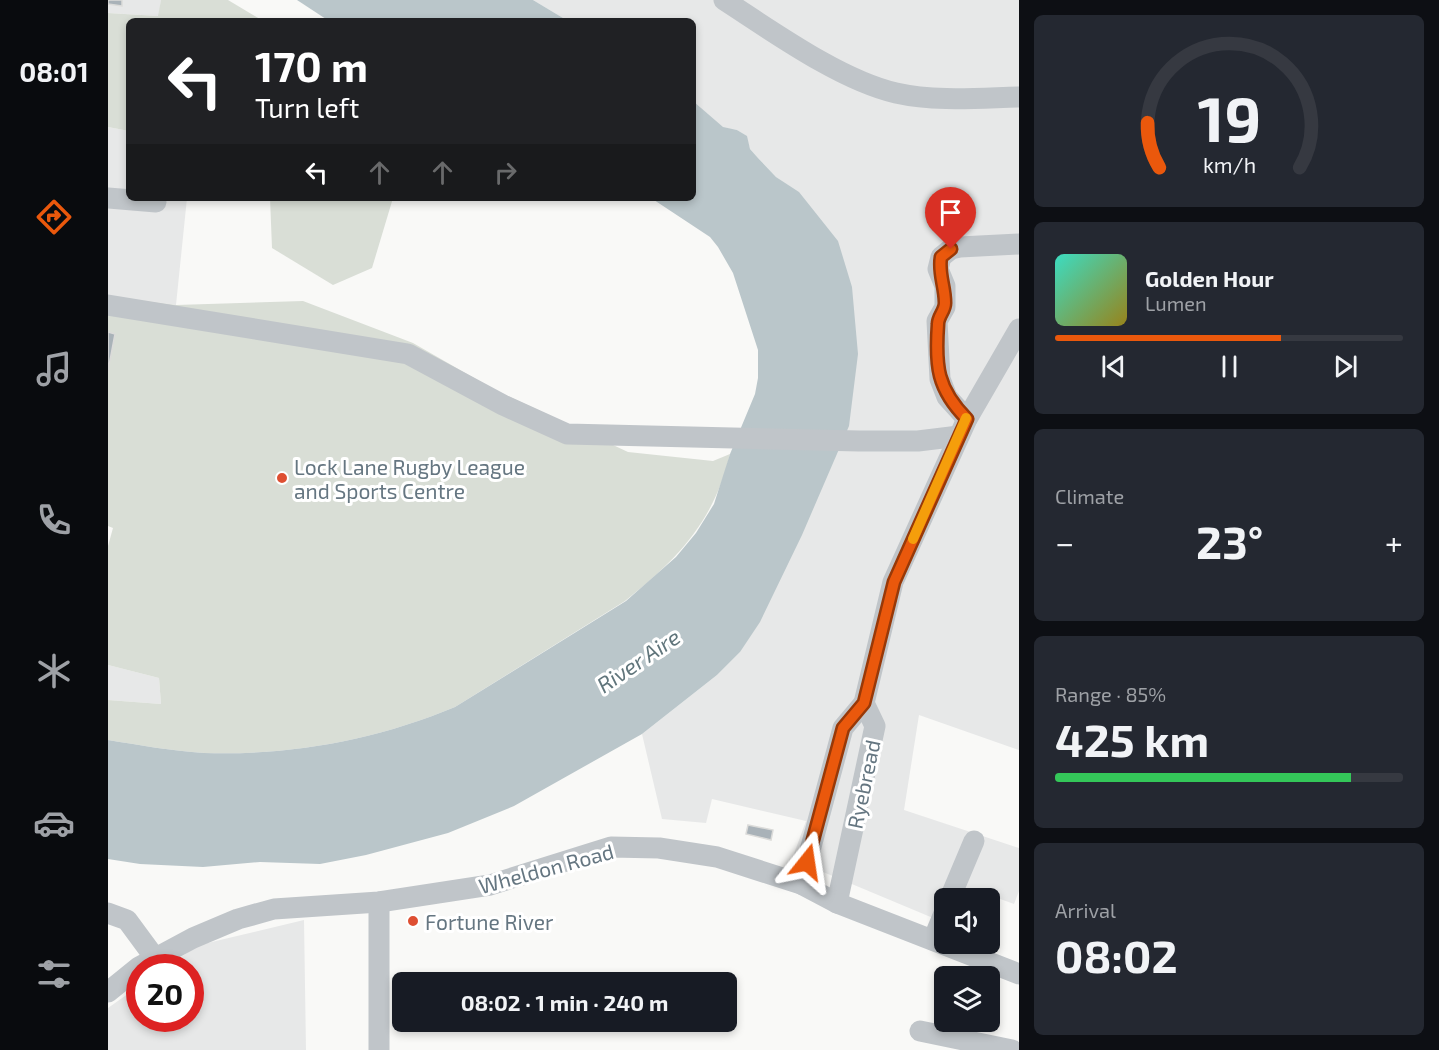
<!DOCTYPE html>
<meta charset="utf-8">
<style>
:root{--surface:#171b24;--page:#242831;--text:#f1f3f6;--muted:#9ea1a6;--line:#363941;--accent:#ea580c}
body{margin:0;font-family:"Exo 2",sans-serif;background:var(--page);color:var(--text);height:100vh;display:flex;flex-direction:column;font-size:22px;white-space:nowrap}
*{box-sizing:border-box;margin:0}
p{font-size:20px;color:var(--muted)}
.icon{flex:none;width:33px;height:33px;fill:none;stroke:currentColor;stroke-width:2;stroke-linecap:round;stroke-linejoin:round}
.map{position:relative;flex:1;overflow:hidden}
.drawer{display:flex;flex-direction:column;gap:15px;padding:15px;background:#0d0f14;width:420px}
.drawer>*{flex:none}
.hud{position:absolute;left:18px;top:18px;width:570px;height:183px;border-radius:9px;box-shadow:0 3px 9px #0003;background:#202124;color:#fff;overflow:hidden}
.buttons{position:absolute;left:826px;top:888px;display:grid;gap:12px}
.buttons a{display:grid;place-items:center;width:66px;height:66px;border-radius:9px;background:var(--surface);box-shadow:0 3px 9px #0003;font-size:30px}
.speed{position:absolute;left:18px;top:954px;display:flex;gap:12px;font-size:30px;font-weight:700;text-align:center}
.speed>*{display:grid;place-content:center;width:78px;height:78px;border-radius:50%;background:var(--surface);box-shadow:0 3px 9px #0003;line-height:1}
.speed .limit{border:9px solid #d22;background:#fff;color:#111}
.pin{position:absolute;display:grid;place-items:center;width:51px;height:51px;color:#fff;margin:-62px -26px;border-radius:50% 50% 50% 0;rotate:-45deg;box-shadow:0 0 6px #0007}
.pin .icon{rotate:45deg}
.me{position:absolute;width:66px;margin:-33px;rotate:15deg;stroke-linejoin:round;filter:drop-shadow(0 0 4px #0008)}
.turn{display:flex;align-items:center;gap:21px;height:126px;padding:0 30px;font-size:27px}
.turn .icon{width:78px;height:78px;stroke-width:2.5}
.turn b{display:block;font-size:42px;line-height:51px}
.lanes{display:flex;align-items:center;height:57px;padding:0 30px;background:#0003;justify-content:center;gap:30px;direction:ltr}
.lanes .off{opacity:.35}
.big{font-size:45px;font-weight:700;line-height:1.1}
.drawer .card{flex:1;display:flex;flex-direction:column;justify-content:center;gap:9px;min-width:0;padding:0 21px;border-radius:9px;background:var(--page)}
.drawer .dial{align-items:center;gap:0}
.dial svg{height:156px;overflow:visible;fill:none;stroke:var(--line);stroke-width:7;stroke-linecap:round;text-anchor:middle}
.dial text{fill:var(--text);stroke:none}
.song{display:flex;align-items:center;gap:18px}
.cover{width:72px;height:72px;border-radius:9px;background:linear-gradient(135deg,hsl(170 70% 55%),hsl(50 70% 35%))}
.played{height:6px;border-radius:3px;background:linear-gradient(90deg,var(--accent) 65%,var(--line) 65%)}
.keys{display:flex;justify-content:space-around;direction:ltr}
.heat{display:flex;justify-content:space-between;align-items:center;font-size:33px;direction:ltr}
.charge{height:9px;border-radius:4px;background:linear-gradient(90deg,#34c759 85%,var(--line) 0)}
.trip{position:absolute;left:284px;top:972px;width:345px;height:60px;border-radius:9px;background:var(--surface);box-shadow:0 3px 9px #0003;font-weight:700;line-height:60px;text-align:center}
main{display:flex;flex:1;min-height:0}
.tabs{display:flex;flex-direction:column;width:108px;justify-content:space-around;align-items:center;background:#090b0e;color:var(--muted)}
.tabs .icon{width:42px;height:42px}
.tabs .on{color:var(--accent)}
.tabs b{font-size:27px;color:var(--text)}
.map>svg:first-child{display:block}
</style>
<main>
<nav class="tabs">
<b>08:01</b>
<svg class="icon on" aria-label="directions" viewBox="0 0 24 24"><path d="M12 3l9 9-9 9-9-9zM9 14v-3h6M13 9l2 2-2 2"/></svg>
<svg class="icon" aria-label="music" viewBox="0 0 24 24"><path d="M9 18V5l10-2v13"/><circle cx="6" cy="18" r="3"/><circle cx="16" cy="16" r="3"/></svg>
<svg class="icon" aria-label="phone" viewBox="0 0 24 24"><path d="M5 4h4l2 5-3 2q2 4 5 5l2-3 5 2v4C11 20 4 13 5 4z"/></svg>
<svg class="icon" aria-label="climate" viewBox="0 0 24 24"><path d="M12 3v18M4 7l16 10M4 17L20 7"/></svg>
<svg class="icon" aria-label="car" viewBox="0 0 24 24"><path d="M5 17H2v-5l4-1 3-4h7l3 4 3 1v5h-3M9 17h6M6 11h13"/><circle cx="7" cy="17" r="2"/><circle cx="17" cy="17" r="2"/></svg>
<svg class="icon" aria-label="filters" viewBox="0 0 24 24"><path d="M4 7h16M4 17h16"/><circle cx="9" cy="7" r="2"/><circle cx="15" cy="17" r="2"/></svg>
</nav>
<div class="map">
<svg width="911" height="1050" viewBox="0 0 911 1050">
<rect width="100%" height="100%" fill="#f9f9f7"/>
<g fill="#e7e8e8">
<path d="M0,0H53L51,16L0,13Z"/>
<path d="M425,0H911V750L811,715L796,810L911,848V891L906,904L862,888L858,898H837V923L684,859L698,821L604,799L598,823L554,819L534,734L609,675L632,652L690,192L668,177L650,158L642,149L638,136L629,130L615,128L585,101V21H460Z"/>
<path d="M0,127L21,131V198H79L68,305L0,296Z"/>
<path d="M0,665L51,678L53,704L0,700Z"/>
<path d="M196,920L198,1050H0V1008L31,986L32,1018H82V968L58,967L91,945Z"/>
</g>
<g fill="#d9ded6">
<path d="M53,0H120L155,21H21V131L0,127V13L50,16Z"/>
<path d="M162,198H285L264,268L225,285L164,248Z"/>
<path d="M0,296L68,305L195,301L305,343L387,390L520,452L605,461L622,454C606,521 570,559 517,601L347,707C268,740 181,756 96,753C64,751 31,745 0,740V700L53,704L51,678L0,665V546L5,528L0,526Z"/>
</g>
<g fill="#bac6ca">
<path d="M189,0H425L460,21H221Z"/>
<path d="M585,101L615,127L629,130L639,136L642,149L650,158L668,177L691,192L730,241L744,287L750,354L741,426L694,535L652,622L632,652L609,675L534,734L406,806L340,833L258,855L212,864L152,862L95,867L32,864L0,859V740C31,745 64,751 96,753C181,756 268,740 347,707L518,601L568,557L588,533L606,504L622,454L647,394L650,378V350L625,273L610,247L602,237L543,198H585Z"/>
</g>
<g fill="#a9b2b8" stroke="#dbdbd9" stroke-width="1.5">
<path d="M0,0H14V6L0,4Z"/>
<path d="M0,332L7,334L0,371Z"/>
<path d="M640,825L665,830L663,840L638,834Z"/>
</g>
<g fill="none" stroke-linecap="round" stroke-linejoin="round">
<g stroke="#c0c5c9" stroke-width="21">
<path d="M616,0C664,31 732,80 788,93C828,102 871,98 911,97"/>
<path d="M0,198L48,202"/>
<path d="M0,305L300,354L395,405L459,434L751,441H810L851,436"/>
<path d="M859,419L839,397L832,379L829,321L837,307V286L830,269L833,257L843,249L852,247L911,244"/>
<path d="M693,884L735,728L756,703L785,582L859,419L911,329"/>
<path d="M842,898L866,841"/>
<path d="M729,903L767,726L756,703"/>
<path d="M0,913L19,920L47,958"/>
<path d="M825,940L837,911"/>
<path d="M0,992L31,967L85,938L130,919L166,909L271,902L382,885L503,847L551,848L609,857L693,884L729,903L911,974"/>
<path d="M812,1031L904,1050"/>
<path d="M271,1050V902"/>
</g>
</g>
<g fill="none" stroke-linecap="round" stroke-linejoin="round">
<defs>
<path id="route" d="M699,862L735,728L756,703L786,582L859,419C829,389 827,366 830,324C830,316 837,311 837,303C837,286 830,273 833,257L843,249"/>
</defs>
<use href="#route" stroke="#983908" stroke-width="15"/>
<use href="#route" stroke="#ea580c" stroke-width="10"/>
<path stroke="#f59e0b" stroke-width="10" d="M805,539L858,418"/>
</g>
<g fill="#de4f32" stroke="#fff" stroke-width="2">
<circle cx="174" cy="478" r="6"/>
<circle cx="305" cy="921" r="6"/>
</g>
<g text-anchor="middle" dominant-baseline="central" stroke-width="6" stroke-linejoin="round" paint-order="stroke">
<g font-size="21" fill="#657681" stroke="#fff" text-anchor="start">
<text x="186" y="466">Lock Lane Rugby League<tspan x="186" dy="24">and Sports Centre</tspan></text>
<text x="317" y="921">Fortune River</text>
</g>
<g font-size="21" fill="#657681" stroke="#fff">
<text transform="translate(755 784) rotate(-78)">Ryebread</text>
<text transform="translate(438 868) rotate(-15)">Wheldon Road</text>
</g>
<g font-size="22" font-style="italic" fill="#60757b" stroke="#fff">
<text transform="translate(530 660) rotate(-34)">River Aire</text>
</g>
</g>
</svg>
<div class="buttons">
<a><svg class="icon" aria-label="sound" viewBox="0 0 24 24"><path d="M4 9h4l5-4v14l-5-4H4zM17 9q2 3 0 6"/></svg></a>
<a><svg class="icon" aria-label="layers" viewBox="0 0 24 24"><path d="M12 4l9 5-9 5-9-5zM3 14l9 5 9-5"/></svg></a>
</div>
<div class="speed"><div class="limit">20</div></div>
<div class="pin" style="left:843px;top:249px;background:#d93025"><svg class="icon" aria-label="arrive" viewBox="0 0 24 24"><path d="M6 21V4h12l-3 4 3 4H6"/></svg></div>
<svg class="me" style="left:699px;top:862px" viewBox="-20 -20 40 40"><path d="M0-17L14 15 0 8-14 15z" fill="#ea580c" stroke="#fff" stroke-width="4"/></svg>
<div class="trip">08:02 · 1 min · 240 m</div>
<div class="hud">
<div class="turn"><svg class="icon" aria-label="left" viewBox="0 0 24 24"><path d="M17 20v-9H6M10 6l-5 5 5 5"/></svg><div><b>170 m</b>Turn left</div></div>
<div class="lanes"><svg class="icon" aria-label="left" viewBox="0 0 24 24"><path d="M17 20v-9H6M10 6l-5 5 5 5"/></svg><svg class="icon off" aria-label="ahead" viewBox="0 0 24 24"><path d="M12 20V5M6 11l6-6 6 6"/></svg><svg class="icon off" aria-label="ahead" viewBox="0 0 24 24"><path d="M12 20V5M6 11l6-6 6 6"/></svg><svg class="icon off" aria-label="right" viewBox="0 0 24 24"><path d="M7 20v-9h11M14 6l5 5-5 5"/></svg></div>
</div>
</div>
<section class="drawer">
<div class="card dial"><svg viewBox="0 0 100 80">
<path d="M14 69A42 42 0 1 1 86 69"/>
<path d="M14 69A42 42 0 0 1 8 46" stroke="#ea580c"/>
<text x="50" y="56" font-size="32" font-weight="700">19</text>
<text x="50" y="72" font-size="11">km/h</text>
</svg></div>
<div class="card">
<div class="song"><i class="cover"></i><div><b>Golden Hour</b><p>Lumen</p></div></div>
<div class="played"></div>
<div class="keys"><svg class="icon" aria-label="previous" viewBox="0 0 24 24"><path d="M18 5L8 12l10 7zM5 5v14"/></svg><svg class="icon" aria-label="pause" viewBox="0 0 24 24"><path d="M8 5v14M16 5v14"/></svg><svg class="icon" aria-label="next" viewBox="0 0 24 24"><path d="M6 5l10 7-10 7zM19 5v14"/></svg></div>
</div>
<div class="card"><p>Climate</p>
<div class="heat"><a>−</a><b class="big">23°</b><a>+</a></div>
</div>
<div class="card"><p>Range · 85%</p><b class="big">425 km</b><div class="charge"></div></div>
<div class="card"><p>Arrival</p><b class="big">08:02</b></div>
</section>
</main>
